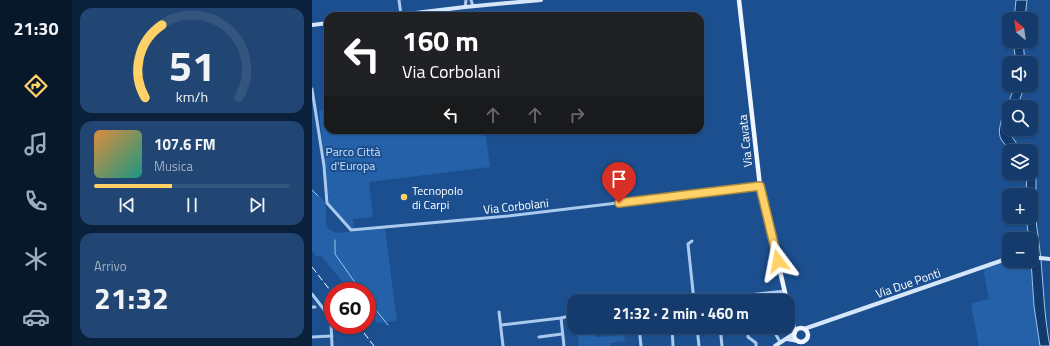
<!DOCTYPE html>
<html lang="it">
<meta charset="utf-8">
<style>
:root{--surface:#143b6b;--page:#214673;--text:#f1f3f6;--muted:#9dadc1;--line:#33557e;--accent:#ffd166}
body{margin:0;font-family:"Titillium Web",sans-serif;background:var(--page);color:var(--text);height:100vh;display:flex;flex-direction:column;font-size:15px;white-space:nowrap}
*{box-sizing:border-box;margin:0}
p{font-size:13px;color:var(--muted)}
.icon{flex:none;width:22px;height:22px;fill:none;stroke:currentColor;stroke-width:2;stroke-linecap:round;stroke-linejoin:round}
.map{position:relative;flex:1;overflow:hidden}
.drawer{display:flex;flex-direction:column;gap:8px;padding:8px;background:#0b203b;width:240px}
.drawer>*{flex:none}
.banner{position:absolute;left:12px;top:12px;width:380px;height:122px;border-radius:12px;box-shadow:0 1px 3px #0004,0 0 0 1px var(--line);background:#202124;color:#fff;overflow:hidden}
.needle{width:26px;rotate:331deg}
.fabs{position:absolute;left:690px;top:12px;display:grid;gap:8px}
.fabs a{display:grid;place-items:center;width:36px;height:36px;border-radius:8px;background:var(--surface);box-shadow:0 1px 3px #0004,0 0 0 1px var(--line);font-size:20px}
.speed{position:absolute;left:12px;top:282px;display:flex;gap:8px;font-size:20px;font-weight:700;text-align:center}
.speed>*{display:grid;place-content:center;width:52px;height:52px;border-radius:50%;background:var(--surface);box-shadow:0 1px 3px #0004,0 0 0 1px var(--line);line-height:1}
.speed .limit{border:6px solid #d22;background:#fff;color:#111}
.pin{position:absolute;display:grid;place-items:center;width:34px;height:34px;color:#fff;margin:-41px -17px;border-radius:50% 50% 50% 0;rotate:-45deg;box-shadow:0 0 4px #0007}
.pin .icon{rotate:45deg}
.me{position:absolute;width:44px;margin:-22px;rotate:347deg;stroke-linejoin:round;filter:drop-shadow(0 0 3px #0008)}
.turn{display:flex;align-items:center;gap:14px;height:84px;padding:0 12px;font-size:18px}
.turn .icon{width:52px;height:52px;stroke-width:2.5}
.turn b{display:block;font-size:28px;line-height:34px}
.lanes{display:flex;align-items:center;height:38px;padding:0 12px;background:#0003;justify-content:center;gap:20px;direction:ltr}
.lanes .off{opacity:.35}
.big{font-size:30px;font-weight:700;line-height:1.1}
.drawer .tile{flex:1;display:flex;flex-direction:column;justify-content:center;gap:6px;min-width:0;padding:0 14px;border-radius:12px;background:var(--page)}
.drawer .dial{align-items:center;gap:0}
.dial svg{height:104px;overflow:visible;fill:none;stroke:var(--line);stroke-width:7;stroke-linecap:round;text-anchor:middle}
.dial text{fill:var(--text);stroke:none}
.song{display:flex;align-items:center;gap:12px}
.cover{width:48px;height:48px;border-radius:6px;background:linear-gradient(135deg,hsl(30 70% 55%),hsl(170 70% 35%))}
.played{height:4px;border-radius:2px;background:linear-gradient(90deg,var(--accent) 40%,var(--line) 40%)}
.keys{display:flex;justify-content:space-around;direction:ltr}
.trip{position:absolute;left:255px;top:294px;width:228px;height:40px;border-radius:12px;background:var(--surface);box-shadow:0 1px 3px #0004,0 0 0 1px var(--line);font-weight:700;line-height:40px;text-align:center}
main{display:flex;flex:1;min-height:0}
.menu{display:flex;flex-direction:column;width:72px;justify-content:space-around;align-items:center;background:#08182b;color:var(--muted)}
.menu .icon{width:28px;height:28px}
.menu .on{color:var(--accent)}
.menu b{font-size:18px;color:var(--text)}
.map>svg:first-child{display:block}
</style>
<main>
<nav class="menu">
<b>21:30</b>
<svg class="icon on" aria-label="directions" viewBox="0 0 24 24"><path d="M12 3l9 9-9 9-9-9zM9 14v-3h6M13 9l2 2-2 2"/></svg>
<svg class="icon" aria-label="music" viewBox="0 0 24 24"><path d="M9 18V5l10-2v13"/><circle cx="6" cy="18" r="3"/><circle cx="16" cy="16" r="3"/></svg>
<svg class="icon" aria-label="phone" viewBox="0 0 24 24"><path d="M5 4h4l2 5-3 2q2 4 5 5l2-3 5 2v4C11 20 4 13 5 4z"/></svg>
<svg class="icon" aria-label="climate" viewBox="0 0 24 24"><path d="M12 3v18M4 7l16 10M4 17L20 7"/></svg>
<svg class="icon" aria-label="car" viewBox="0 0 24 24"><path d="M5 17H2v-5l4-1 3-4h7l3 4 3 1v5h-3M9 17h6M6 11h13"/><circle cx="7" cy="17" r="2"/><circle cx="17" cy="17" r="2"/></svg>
</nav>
<section class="drawer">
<div class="tile dial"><svg viewBox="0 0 100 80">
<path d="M14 69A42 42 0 1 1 86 69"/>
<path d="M14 69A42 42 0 0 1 27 13" stroke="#ffd166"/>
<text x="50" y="56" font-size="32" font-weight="700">51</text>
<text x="50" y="72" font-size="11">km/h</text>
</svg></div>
<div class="tile">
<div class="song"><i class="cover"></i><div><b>107.6 FM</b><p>Musica</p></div></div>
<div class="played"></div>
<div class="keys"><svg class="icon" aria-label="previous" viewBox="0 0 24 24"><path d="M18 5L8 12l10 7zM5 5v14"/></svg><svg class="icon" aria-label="pause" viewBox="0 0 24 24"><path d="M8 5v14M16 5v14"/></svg><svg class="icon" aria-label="next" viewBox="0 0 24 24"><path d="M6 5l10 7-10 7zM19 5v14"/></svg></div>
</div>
<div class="tile"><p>Arrivo</p><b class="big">21:32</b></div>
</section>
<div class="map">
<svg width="738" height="346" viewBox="0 0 738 346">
<rect width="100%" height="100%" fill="#1b4f8f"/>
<g fill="#2461a8">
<path d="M16,108V130H173L178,167L57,182L61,217L41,219L42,228L39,229L17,203L7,111Z"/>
<path d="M0,189C4,193 11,198 13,203C18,216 5,230 28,233L73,228L85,321L65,323L61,315L55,306V291H43L37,283L33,284L9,256L5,257L0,251Z"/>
<path d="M697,259V261H719L722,306L728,346H667L660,310V303L677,299L671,268Z"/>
<path d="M265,327H283L284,337L312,335L313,341L298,343L299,346H267Z"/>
</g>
<g fill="#123a6d" stroke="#9cc4f0">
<path d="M704,0H715L713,19H702Z"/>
<path d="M701,41H711L713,63H704Z"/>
<path d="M703,85H713L705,107H697L698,134L710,151H699C696,147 691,143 689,139C682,126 700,98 703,85Z"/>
<path d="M719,161C728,176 722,195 723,212C725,232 729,252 730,273C732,297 733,322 738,346H728L722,306L719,261V239H717L714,217H719V195H714L715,173H719Z"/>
</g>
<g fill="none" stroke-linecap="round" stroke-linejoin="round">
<g stroke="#9cc4f0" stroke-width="1">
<path d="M0,190L6,196"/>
<path d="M23,240V254L49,291"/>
<path d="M55,299L76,325"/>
</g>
<g stroke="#a9c9ee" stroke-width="3">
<path d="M87,0L89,15"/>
<path d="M159,0L161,6"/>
<path d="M153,7L154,0"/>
<path d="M0,89L12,166L15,203L39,230L196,216L448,186"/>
<path d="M380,241L376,244L382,301"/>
<path d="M457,293L458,301"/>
<path d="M0,294L17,316L19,323L20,346"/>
<path d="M383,301L473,291"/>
<path d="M0,307H3"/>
<path d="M187,312L191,346"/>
<path d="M249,318L252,346"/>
<path d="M189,325L249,318L262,315"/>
<path d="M327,327L329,346"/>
<path d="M360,327L361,346"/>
<path d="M385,327L387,346"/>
<path d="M408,327L410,346"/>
<path d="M435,327L436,337L444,343V346"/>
<path d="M461,327L462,331L468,342"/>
<path d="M0,337L20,336"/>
<path d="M227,337L250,334"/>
</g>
<g stroke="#d6e6fa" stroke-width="4">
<path d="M78,16L153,7L229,0"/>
<path d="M0,25L16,23"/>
<path d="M719,257L738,259"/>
<path d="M492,329L697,258"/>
<path d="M475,339L486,341"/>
<path d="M463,346L483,333"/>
</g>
<g stroke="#f0f6ff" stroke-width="4.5">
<path d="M427,0L448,186L475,301"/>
<path d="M476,304L483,331"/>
<circle cx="489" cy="335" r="7"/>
</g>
<g stroke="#fff" stroke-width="1" stroke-dasharray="7 3" stroke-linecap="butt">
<path d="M0,267L21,294"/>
<path d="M46,325L62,346"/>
</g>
</g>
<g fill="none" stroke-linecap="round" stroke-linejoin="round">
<defs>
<path id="route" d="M307,203L448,186L466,261"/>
</defs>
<use href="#route" stroke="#a68842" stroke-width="10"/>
<use href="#route" stroke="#ffd166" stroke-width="7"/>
</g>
<circle fill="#ffd166" stroke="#1b4f8f" stroke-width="1.5" cx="92" cy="197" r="4"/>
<g text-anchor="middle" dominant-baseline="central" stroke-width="4" stroke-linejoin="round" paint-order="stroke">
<g font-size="12" fill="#fff" stroke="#1b4f8f">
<text transform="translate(433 141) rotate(-96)">Via Cavata</text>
<text transform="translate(204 206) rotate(-6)">Via Corbolani</text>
<text transform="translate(596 283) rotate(-19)">Via Due Ponti</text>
</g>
<g font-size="12" fill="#cfe3fa" stroke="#1b4f8f">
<text x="41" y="151">Parco Città<tspan x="41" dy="14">d'Europa</tspan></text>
</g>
<g font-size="12" fill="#fff" stroke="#1b4f8f" text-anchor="start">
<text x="100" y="190">Tecnopolo<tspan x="100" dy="14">di Carpi</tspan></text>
</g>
</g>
</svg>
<div class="fabs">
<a><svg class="needle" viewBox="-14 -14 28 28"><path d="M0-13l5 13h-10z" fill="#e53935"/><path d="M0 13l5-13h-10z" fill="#9dadc1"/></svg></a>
<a><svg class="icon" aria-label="sound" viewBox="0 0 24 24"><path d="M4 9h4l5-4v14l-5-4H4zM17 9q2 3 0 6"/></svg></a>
<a><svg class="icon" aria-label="search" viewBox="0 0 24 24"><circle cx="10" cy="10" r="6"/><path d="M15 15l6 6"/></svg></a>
<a><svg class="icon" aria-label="layers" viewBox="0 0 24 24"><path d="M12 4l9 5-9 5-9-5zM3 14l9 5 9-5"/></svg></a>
<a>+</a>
<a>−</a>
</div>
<div class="speed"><div class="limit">60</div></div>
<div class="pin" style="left:307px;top:203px;background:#d93025"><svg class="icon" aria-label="arrive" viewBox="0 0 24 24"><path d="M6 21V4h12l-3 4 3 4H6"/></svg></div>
<svg class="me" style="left:466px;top:261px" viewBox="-20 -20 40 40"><path d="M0-17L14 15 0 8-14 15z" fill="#ffd166" stroke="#fff" stroke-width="4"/></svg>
<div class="trip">21:32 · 2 min · 460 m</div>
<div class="banner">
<div class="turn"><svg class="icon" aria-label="left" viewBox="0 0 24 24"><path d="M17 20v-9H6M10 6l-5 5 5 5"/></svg><div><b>160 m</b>Via Corbolani</div></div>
<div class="lanes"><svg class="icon" aria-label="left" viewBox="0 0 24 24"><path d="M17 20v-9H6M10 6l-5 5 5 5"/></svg><svg class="icon off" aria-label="ahead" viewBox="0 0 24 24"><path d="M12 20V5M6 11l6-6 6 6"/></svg><svg class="icon off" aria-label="ahead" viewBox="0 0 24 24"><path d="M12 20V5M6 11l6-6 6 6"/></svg><svg class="icon off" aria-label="right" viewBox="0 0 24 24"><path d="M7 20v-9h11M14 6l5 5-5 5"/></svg></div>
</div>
</div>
</main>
